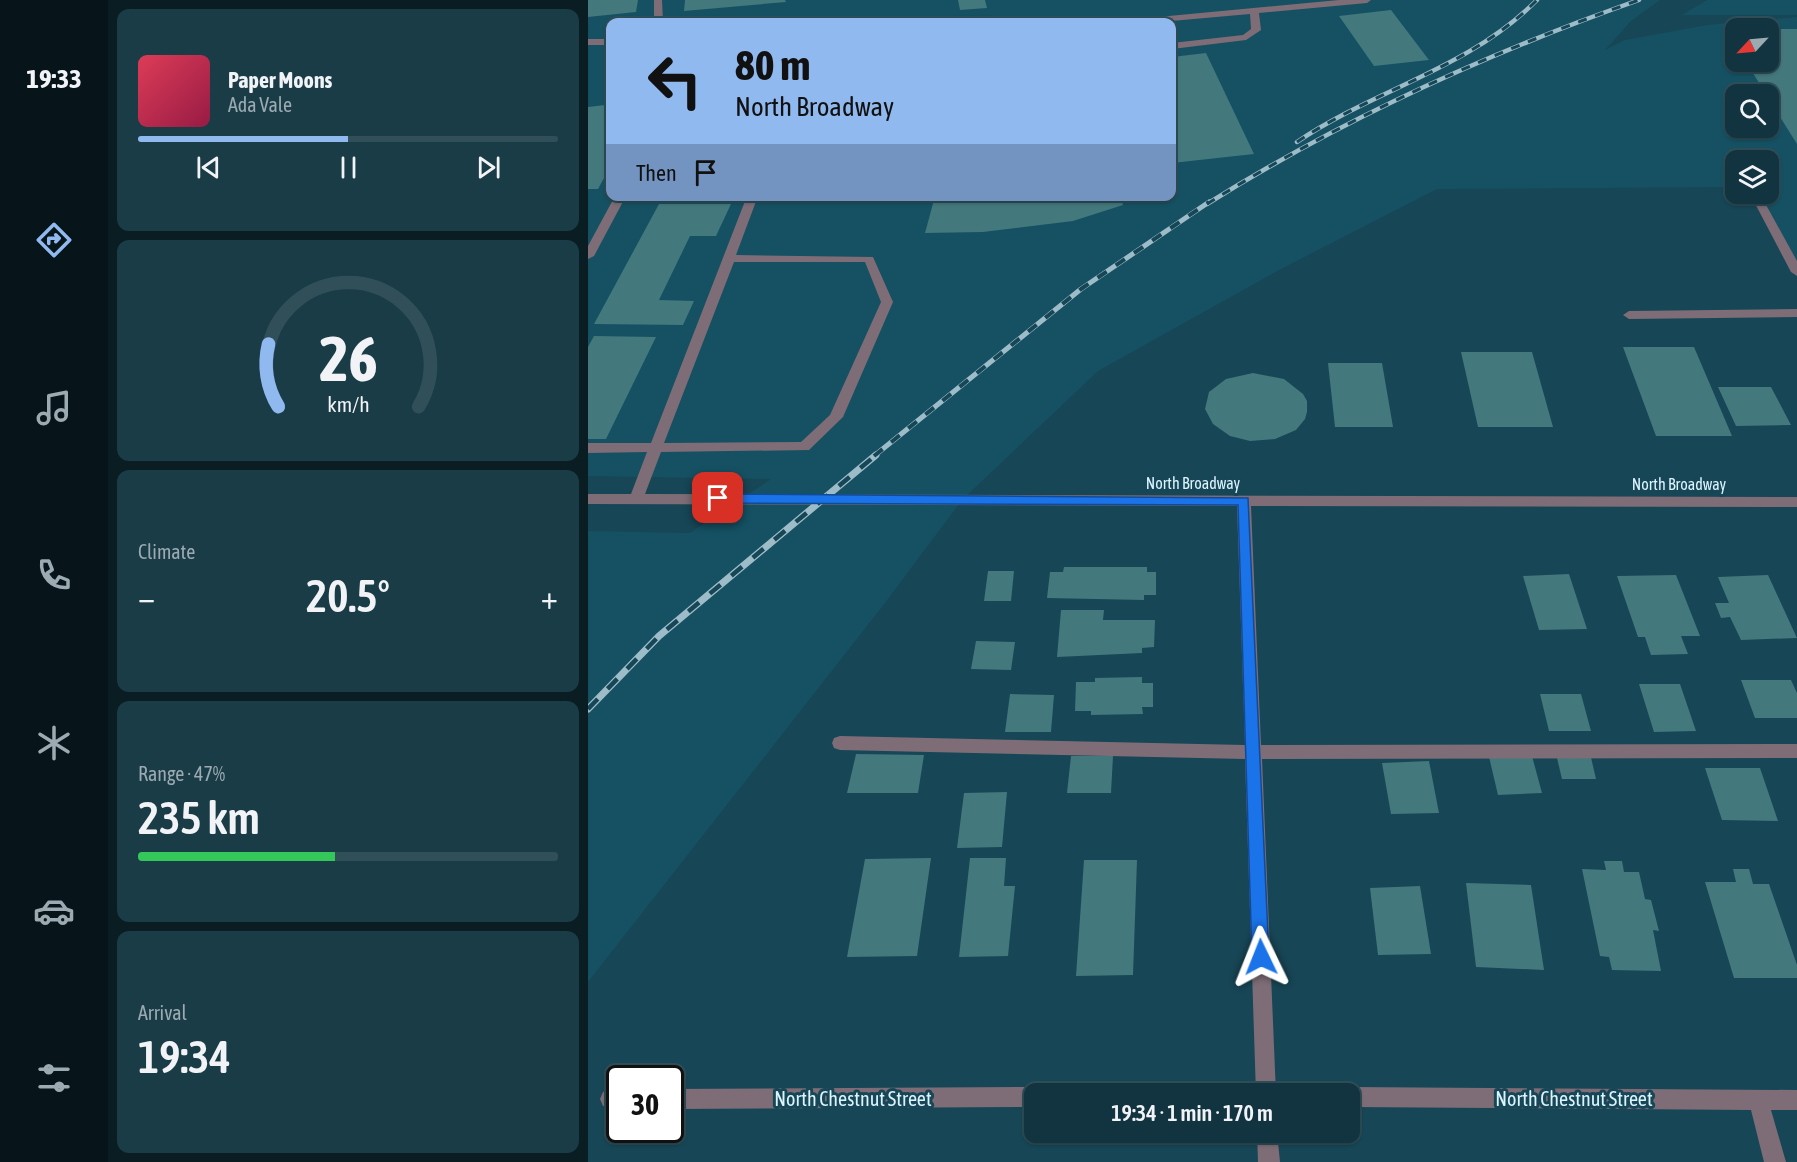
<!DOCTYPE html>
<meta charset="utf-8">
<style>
:root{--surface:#113440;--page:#1a3c47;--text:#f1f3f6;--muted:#9caab1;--line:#304f59;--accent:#90b9f0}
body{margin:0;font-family:"Asap Condensed",sans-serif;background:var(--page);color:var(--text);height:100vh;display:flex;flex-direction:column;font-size:22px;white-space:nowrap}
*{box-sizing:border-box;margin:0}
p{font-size:20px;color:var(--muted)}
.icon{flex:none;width:33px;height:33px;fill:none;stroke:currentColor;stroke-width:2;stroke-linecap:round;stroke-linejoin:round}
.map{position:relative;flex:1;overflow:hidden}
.drawer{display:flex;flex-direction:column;gap:9px;padding:9px;background:#091d23;width:480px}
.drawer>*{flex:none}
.guide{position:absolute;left:18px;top:18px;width:570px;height:183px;border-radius:12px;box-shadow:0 2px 4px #0004,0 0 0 2px var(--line);background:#90b9f0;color:#111;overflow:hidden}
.needle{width:39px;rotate:244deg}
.tools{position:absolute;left:1137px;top:18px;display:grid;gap:12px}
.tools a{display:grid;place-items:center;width:54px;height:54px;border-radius:12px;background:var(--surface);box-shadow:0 2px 4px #0004,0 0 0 2px var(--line);font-size:30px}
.speed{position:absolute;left:18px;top:1065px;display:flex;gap:12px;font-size:30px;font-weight:700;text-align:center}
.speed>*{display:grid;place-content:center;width:78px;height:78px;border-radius:50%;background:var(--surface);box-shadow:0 2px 4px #0004,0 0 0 2px var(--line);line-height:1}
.speed .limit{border:3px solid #111;border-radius:9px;background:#fff;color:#111}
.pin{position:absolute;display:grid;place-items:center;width:51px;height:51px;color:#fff;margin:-26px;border-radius:12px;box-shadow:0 3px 9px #0006}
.me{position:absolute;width:66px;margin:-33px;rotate:358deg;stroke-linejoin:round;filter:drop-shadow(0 0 4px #0008)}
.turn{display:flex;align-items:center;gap:21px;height:126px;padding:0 30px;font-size:27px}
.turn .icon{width:78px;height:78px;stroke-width:2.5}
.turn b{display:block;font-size:42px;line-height:51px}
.then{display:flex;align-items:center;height:57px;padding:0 30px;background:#0003;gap:12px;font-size:22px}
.big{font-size:45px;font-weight:600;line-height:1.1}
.drawer .widget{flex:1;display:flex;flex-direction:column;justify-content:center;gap:9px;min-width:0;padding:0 21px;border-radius:12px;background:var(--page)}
.drawer .dial{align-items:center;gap:0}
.dial svg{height:156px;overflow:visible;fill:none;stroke:var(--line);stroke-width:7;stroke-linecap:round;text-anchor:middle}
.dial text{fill:var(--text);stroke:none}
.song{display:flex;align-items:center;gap:18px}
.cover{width:72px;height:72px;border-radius:9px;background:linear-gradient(135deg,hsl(350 70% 55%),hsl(340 70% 35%))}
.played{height:6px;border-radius:3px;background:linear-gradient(90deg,var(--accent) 50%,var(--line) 50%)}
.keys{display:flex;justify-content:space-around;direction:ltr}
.heat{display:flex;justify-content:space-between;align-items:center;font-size:33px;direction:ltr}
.charge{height:9px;border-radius:4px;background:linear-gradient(90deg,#34c759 47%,var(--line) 0)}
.trip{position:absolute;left:436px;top:1083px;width:336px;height:60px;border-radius:12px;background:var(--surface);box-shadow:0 2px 4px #0004,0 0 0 2px var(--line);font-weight:600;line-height:60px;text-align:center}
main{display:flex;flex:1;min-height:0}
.dock{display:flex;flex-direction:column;width:108px;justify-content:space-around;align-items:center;background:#07151a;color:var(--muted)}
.dock .icon{width:42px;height:42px}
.dock .current{color:var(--accent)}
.dock b{font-size:27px;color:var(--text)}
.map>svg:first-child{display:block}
</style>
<main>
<nav class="dock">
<b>19:33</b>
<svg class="icon current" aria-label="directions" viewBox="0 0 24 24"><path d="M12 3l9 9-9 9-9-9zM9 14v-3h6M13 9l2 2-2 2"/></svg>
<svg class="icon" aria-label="music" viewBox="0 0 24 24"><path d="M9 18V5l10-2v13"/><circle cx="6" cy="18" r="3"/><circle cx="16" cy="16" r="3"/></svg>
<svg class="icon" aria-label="phone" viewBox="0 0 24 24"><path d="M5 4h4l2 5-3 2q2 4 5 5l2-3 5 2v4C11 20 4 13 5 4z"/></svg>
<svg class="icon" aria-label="climate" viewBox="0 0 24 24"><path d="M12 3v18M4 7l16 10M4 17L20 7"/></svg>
<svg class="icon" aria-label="car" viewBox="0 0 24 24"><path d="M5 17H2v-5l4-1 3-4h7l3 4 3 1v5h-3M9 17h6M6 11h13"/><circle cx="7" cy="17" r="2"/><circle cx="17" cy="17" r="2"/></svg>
<svg class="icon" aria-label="filters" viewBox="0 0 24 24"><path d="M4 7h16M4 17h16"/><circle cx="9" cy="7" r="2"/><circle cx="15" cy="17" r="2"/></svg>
</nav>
<section class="drawer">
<div class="widget">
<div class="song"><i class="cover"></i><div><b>Paper Moons</b><p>Ada Vale</p></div></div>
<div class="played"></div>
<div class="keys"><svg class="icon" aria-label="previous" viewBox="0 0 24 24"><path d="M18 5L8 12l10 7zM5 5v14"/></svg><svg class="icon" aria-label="pause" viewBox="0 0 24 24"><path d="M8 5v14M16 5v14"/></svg><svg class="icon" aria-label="next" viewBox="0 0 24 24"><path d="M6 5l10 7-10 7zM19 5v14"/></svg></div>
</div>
<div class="widget dial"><svg viewBox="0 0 100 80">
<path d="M14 69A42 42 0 1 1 86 69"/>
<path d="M14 69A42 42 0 0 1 9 37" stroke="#90b9f0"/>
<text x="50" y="56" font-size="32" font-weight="700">26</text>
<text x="50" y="72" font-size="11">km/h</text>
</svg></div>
<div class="widget"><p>Climate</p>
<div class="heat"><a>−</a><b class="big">20.5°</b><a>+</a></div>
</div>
<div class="widget"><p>Range · 47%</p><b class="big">235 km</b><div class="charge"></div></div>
<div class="widget"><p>Arrival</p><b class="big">19:34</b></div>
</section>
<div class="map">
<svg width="1209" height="1162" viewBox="0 0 1209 1162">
<rect width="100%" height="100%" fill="#174656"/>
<g fill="#155163" fill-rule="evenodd">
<path d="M0,0H1072L1043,21L1017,50L1037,40L1119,25L1209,17V274L1162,194H1180V160H1148L1147,187L849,189L695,268L510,371L374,500L297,603L0,982V531L102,533L183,479L0,476ZM22,22H584V196H22ZM1148,28H1180V62H1148ZM1148,94H1180V128H1148Z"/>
<path d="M1119,0H1209V15H1094Z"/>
</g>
<g fill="#43787c">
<path d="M0,0H50L48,12L0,17Z"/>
<path d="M97,0H197L198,2L96,11Z"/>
<path d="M370,0H397L399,8L372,10Z"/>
<path d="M803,10L841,60L786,66L751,16Z"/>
<path d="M1180,29H1209V144L1180,98V94H1178L1158,62H1180Z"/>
<path d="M618,53L666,154L584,163V57Z"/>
<path d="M17,105H22V167L10,189H0V107Z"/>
<path d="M347,196H533L535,205L485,221L395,232L337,233Z"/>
<path d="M71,204H143L128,236H102L71,300L106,301L95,325L6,324Z"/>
<path d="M6,336L68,337L18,439H0V347Z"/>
<path d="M1035,347H1106L1144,436H1068Z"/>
<path d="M873,352H944L965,427H890Z"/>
<path d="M740,363H794L805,427H747Z"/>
<path d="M665,373L696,379L715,394L719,401V412L717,419L708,430L687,439L662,441L642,436L625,424L617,409L621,392L638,379Z"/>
<path d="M1130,387H1183L1203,425L1148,426Z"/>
<path d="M476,567H559V572H568V595H556V600L459,598L462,572H475Z"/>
<path d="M400,571H426L423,601H396Z"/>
<path d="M981,574L999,629L951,630L935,576Z"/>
<path d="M1088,575L1112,636H1093L1100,654L1063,655L1057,637H1050L1029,576Z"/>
<path d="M1180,575L1209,638L1153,640L1142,617L1133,618L1127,603H1141L1130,577Z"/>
<path d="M473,610H516L515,620H567L566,647L554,648V653L469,657Z"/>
<path d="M388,641L427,642L423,670L383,669Z"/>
<path d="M554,677V683H565V707H554L555,714L503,715V711H487L488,682H507V678Z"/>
<path d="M1153,680H1203L1209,693V718H1167Z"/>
<path d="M1051,684H1092L1108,731L1066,732Z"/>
<path d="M422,694L466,695L463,732H417Z"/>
<path d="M952,694H993L1003,731H961Z"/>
<path d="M1002,753L1008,779H974L968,754Z"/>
<path d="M268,754L336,755L330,793H259Z"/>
<path d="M483,756H525L523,793H479Z"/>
<path d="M944,756L954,793L910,795L901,757Z"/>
<path d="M841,761L851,813L803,814L794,763Z"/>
<path d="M1117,768H1172L1190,821L1134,820Z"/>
<path d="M419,792L414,847L369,848L376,793Z"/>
<path d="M343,858L329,956L259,957L277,859Z"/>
<path d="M382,858H418L416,886H427L420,956L371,957Z"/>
<path d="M496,860H549L545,975L488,976Z"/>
<path d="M1016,861H1034L1036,872H1051L1057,899L1063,900L1071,931L1065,930L1073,971L1024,970L1021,957L1012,956L994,869L1018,870Z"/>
<path d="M1145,869H1161L1165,884H1181L1209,965V978H1146L1117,882H1148Z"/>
<path d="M878,883L943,885L956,970L888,967Z"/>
<path d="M832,886L843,954L790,955L782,888Z"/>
</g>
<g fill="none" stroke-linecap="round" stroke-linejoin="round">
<g fill="#7e6d76" fill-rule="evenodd">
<path d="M66,0H74L75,22H66Z"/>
<path d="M751,0H783L779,3L671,13L673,30L658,40L584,49V43L655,35L663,29L662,14L572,22H544L549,19Z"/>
<rect x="0" y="39" width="22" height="6"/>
<path d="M1162,194H1172L1209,261V276L1203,272Z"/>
<path d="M27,196H38L6,256L0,259V246Z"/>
<path d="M159,196H170L148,255L285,257L305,302L255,417L221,450L73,452L57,494L1209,497V507L663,506L673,745L1209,744V758L674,759L688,1094H668L657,759L252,750L246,748L244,743L246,738L252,736L657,745L649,506L0,504V494H43L59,452L0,453V443H63ZM146,262H277L293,302L242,415L213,442L76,443Z"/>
<path d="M1209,309V317L1041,319L1035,315L1041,311Z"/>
<path d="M447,1087L454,1090L456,1094H447V1107L82,1109V1089Z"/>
<path d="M762,1087L1209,1090V1110H1183L1198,1162H1176L1163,1110L762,1107V1094H753L755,1090Z"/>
<path d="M22,1089H32V1109L15,1106L12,1099L15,1092Z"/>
<path d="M669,1132H689L692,1162H670Z"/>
</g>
<defs>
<g id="rail-far2">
<path d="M709,142C789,88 879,70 949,0"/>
<path d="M619,204C755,119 900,53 1051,0"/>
</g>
<path id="rail-far1" d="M286,456L493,289L621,202"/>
<path id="rail" d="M0,709L71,636L288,455"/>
</defs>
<use href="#rail-far2" stroke="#9dbcc8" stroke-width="4.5"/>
<use href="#rail-far1" stroke="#9dbcc8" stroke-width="5"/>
<use href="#rail" stroke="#9dbcc8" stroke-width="7"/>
<use href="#rail-far2" stroke="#174656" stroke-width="3" stroke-dasharray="9" stroke-linecap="butt"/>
<use href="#rail-far1" stroke="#174656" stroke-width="4" stroke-dasharray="11" stroke-linecap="butt"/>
<use href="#rail" stroke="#174656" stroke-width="4.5" stroke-dasharray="14" stroke-linecap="butt"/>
</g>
<path fill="#1a73e8" stroke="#114b97" stroke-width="1.5" d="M130,494L660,498L681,957L679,963L673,965L666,963L664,957L650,505L130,503L124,498Z"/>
<g text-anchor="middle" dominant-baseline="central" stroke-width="6" stroke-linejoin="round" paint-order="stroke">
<g font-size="16" fill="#dcf4fe" stroke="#174656">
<text x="605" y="483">North Broadway</text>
<text x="1091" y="484">North Broadway</text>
</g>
<g font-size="20" fill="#dcf4fe" stroke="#174656">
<text x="265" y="1098">North Chestnut Street</text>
<text x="986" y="1098">North Chestnut Street</text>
</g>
</g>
</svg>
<div class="tools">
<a><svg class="needle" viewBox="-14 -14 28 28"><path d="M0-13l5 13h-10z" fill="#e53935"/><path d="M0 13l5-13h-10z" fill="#9caab1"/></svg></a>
<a><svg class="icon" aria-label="search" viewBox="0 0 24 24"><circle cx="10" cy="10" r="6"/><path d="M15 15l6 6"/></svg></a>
<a><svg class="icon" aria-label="layers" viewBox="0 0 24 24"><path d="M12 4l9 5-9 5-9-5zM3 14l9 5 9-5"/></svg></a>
</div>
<div class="speed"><div class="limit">30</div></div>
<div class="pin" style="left:130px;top:498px;background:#d93025"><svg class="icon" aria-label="arrive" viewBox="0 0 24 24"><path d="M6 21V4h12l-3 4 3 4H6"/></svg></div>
<svg class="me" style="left:673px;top:957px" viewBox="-20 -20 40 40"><path d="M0-17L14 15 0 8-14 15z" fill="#1a73e8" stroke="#fff" stroke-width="4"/></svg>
<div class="trip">19:34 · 1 min · 170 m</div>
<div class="guide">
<div class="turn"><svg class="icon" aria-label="left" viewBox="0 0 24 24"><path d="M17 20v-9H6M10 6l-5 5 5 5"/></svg><div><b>80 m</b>North Broadway</div></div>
<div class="then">Then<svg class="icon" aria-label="arrive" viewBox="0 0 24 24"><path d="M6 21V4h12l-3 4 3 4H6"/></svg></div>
</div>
</div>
</main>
